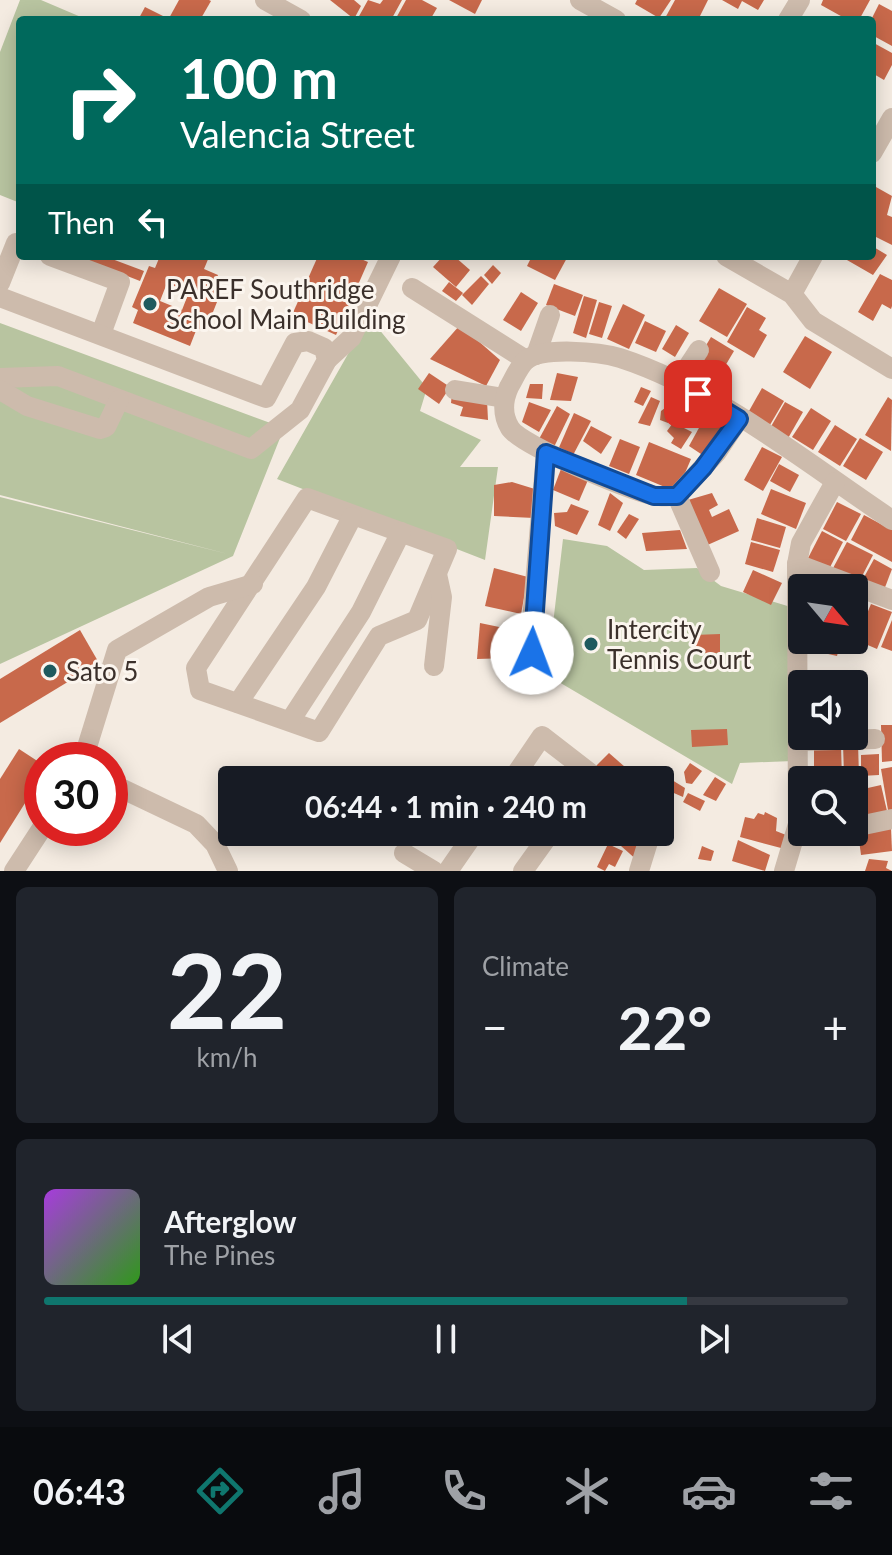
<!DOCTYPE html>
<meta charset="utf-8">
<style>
:root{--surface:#171b24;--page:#20242c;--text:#f1f3f6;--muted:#9ea1a6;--line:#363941;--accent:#0f766e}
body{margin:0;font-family:Lato,sans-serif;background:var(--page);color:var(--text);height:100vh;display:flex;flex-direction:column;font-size:30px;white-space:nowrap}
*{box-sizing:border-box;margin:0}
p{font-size:26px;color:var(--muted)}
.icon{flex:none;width:44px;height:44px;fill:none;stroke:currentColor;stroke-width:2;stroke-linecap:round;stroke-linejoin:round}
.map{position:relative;height:871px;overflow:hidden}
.panel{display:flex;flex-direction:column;gap:16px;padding:16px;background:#0d0f14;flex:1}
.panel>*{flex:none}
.guide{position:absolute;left:16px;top:16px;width:860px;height:244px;border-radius:8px;box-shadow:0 4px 20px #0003;background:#00695c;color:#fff;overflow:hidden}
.needle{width:52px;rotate:119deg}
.controls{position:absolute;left:788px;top:574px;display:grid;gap:16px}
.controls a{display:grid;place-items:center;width:80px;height:80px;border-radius:8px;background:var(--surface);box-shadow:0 4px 20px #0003;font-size:40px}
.speed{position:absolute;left:24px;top:742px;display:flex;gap:16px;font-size:40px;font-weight:700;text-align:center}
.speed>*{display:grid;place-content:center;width:104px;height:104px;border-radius:50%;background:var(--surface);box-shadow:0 4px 20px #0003;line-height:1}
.speed .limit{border:12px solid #d22;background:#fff;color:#111}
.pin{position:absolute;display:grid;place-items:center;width:68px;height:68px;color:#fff;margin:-34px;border-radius:16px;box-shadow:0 4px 12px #0006}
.me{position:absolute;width:88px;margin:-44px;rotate:2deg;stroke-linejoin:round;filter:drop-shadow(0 0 6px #0008)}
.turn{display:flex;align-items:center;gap:28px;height:168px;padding:0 32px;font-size:36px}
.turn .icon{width:104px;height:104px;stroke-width:2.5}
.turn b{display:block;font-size:56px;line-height:68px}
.then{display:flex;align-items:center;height:76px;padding:0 32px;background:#0003;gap:16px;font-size:30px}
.big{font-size:60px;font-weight:700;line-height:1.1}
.panel .widget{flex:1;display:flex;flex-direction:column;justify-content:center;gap:12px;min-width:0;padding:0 28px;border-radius:12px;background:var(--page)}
.panel .dial{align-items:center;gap:0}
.dial b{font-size:104px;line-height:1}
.song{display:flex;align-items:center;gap:24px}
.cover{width:96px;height:96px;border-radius:12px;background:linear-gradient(135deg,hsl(280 70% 55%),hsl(110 70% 35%))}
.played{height:8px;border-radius:4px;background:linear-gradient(90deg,var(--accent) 80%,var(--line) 80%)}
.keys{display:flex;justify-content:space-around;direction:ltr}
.heat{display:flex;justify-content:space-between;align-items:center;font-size:44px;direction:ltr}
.panel .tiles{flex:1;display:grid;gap:16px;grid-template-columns:1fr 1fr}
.widget:last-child{grid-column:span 2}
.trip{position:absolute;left:218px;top:766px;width:456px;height:80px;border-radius:8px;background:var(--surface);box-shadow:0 4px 20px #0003;font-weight:700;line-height:80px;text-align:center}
.dock{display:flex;height:128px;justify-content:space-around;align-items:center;background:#090b0e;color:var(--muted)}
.dock .icon{width:56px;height:56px}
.dock .on{color:var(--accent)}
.dock b{font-size:36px;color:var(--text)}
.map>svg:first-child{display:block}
</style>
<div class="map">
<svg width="892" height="871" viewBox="0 0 892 871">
<rect width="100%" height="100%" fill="#f4ebe1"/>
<g fill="#b8c4a0">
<path d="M20,0H41L88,20H20V203L0,195V52Z"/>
<path d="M369,317L427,388L420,411L481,440L460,467H498L485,560L277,479Z"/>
<path d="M0,323L284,428L233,556L0,664V497L228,554L0,495Z"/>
<path d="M563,539L607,546L644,570L697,568L721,586L794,608L793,761L740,763L732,784L547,675Z"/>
</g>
<g fill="#c8694b" fill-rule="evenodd">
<path d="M179,0H209L211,1L200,20H168Z"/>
<path d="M330,0H354L361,6L354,19Z"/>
<path d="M368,0L380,4L383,0H402L391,20H361L358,18Z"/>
<path d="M406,0H422L437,8L430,20H395Z"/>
<path d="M449,0H482L475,14Z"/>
<path d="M637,0H671L659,18L635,4Z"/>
<path d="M675,0H708L698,20H664Z"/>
<path d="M722,0H764L758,10L742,1L738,9Z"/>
<path d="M823,0H870L859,20H848L821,5Z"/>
<path d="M879,4L892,11V46L872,35L871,20Z"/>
<path d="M145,7L163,16L161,20H138Z"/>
<path d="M872,42L892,53V65L884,80L872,73Z"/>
<path d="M876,187L892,196L887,215L892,217V245L872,235V194Z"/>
<path d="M872,246L887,255L873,275L840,256H872Z"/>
<path d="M76,256H104L144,271L140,281Z"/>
<path d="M160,256L209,257L204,269L218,275L215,283L223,287L205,332L197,328L190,346L133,323L138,310L132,307L149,266L155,268ZM167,283L189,292L182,310L160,301Z"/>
<path d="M318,256H354L368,262L336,335L292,315Z"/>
<path d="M443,256H454L470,270L456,287L433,267Z"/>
<path d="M532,256H568L555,280L527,266Z"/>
<path d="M493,265L501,273L492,284L484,275Z"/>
<path d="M880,274L892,280V306L891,309L882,304L873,321L858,312Z"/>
<path d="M481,276L489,284L472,305L462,295Z"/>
<path d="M449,282L463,293L456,301L442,291Z"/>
<path d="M554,284L583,295L575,316L546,305Z"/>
<path d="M719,288L747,304L727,337L699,321Z"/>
<path d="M521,292L538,303L521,331L503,320Z"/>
<path d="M584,296L597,300L586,338L573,333Z"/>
<path d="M599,302L612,306L602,338L589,334Z"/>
<path d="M623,304L645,315L629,349L607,339Z"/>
<path d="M747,307L766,318L759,330L767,335L754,358L727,342Z"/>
<path d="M645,321L666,331L656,352L635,343Z"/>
<path d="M460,325L500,360L486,386L430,359Z"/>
<path d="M676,325L689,333L675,357L662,349Z"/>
<path d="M805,336L832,352L810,389L783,372Z"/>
<path d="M711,337L734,351L715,383L692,369Z"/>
<path d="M429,373L450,387L439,404L418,389Z"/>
<path d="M557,373L578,377L571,401L550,400Z"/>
<path d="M530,384H543L542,399L526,398Z"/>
<path d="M641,387L651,391L643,406L634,402Z"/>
<path d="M762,388L784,401L767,430L745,418Z"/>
<path d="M452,393L487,400L488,420L460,416L463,407L451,403Z"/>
<path d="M651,397L660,401L650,426L638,423Z"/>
<path d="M888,397L892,400L891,451L865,435Z"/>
<path d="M529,402L551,410L539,432L522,422Z"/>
<path d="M673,402L677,407L668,423L660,420L661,411Z"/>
<path d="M785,402L803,412L787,440L769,430Z"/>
<path d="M557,406L570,414L554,447L539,439Z"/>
<path d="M684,408L694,416L684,428L692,432L681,449L671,443L674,438L667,431Z"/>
<path d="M811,408L831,421L813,450L792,437Z"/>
<path d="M574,413L591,421L571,459L557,452Z"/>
<path d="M705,417L722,428L704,456L689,446Z"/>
<path d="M835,425L857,439L840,466L818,452Z"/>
<path d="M591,426L612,437L601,454L583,441Z"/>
<path d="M860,438L883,452L866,480L843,466Z"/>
<path d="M620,439L640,447L629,474L609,466Z"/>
<path d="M649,442L691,459L677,492L636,475Z"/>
<path d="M762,447L782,457L763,491L744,480Z"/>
<path d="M779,464L799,475L790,492L770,481Z"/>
<path d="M561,469L588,480L579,501L553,490Z"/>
<path d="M512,482L538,490L534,518L494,516V485Z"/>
<path d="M771,489L806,503L796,529L761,514Z"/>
<path d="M610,493L623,503L610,531L598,525Z"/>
<path d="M712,493L718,505L709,510L712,517L729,509L739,531L703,547L688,500Z"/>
<path d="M837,502L861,514L846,541L823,529Z"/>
<path d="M571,504L589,511L577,535L555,526L554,513L567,512Z"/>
<path d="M629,514L639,519L626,539L617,532Z"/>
<path d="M864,515L892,530V562L851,540Z"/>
<path d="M757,518L786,527L780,548L751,540Z"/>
<path d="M680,530L687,549L646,551L642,533Z"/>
<path d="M822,531L843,542L827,573L806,562Z"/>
<path d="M751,542L780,550L773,572L745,564Z"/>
<path d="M847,542L873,555L858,584L832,570Z"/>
<path d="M874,559L892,569L884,590L863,579Z"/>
<path d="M494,568L528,577L521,614L485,606Z"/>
<path d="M753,570L782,583L771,605L743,592Z"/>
<path d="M854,604L865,608L857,632L854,631Z"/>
<path d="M871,604L892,612L877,649L856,640Z"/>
<path d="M892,620V651L881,647Z"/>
<path d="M480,623L518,631L513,658L477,659Z"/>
<path d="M80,630L99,663L0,723V679Z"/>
<path d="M720,634V653H694V635Z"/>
<path d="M808,640H841L837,656L806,649Z"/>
<rect x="854" y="709" width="12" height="25"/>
<path d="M881,725H892V761L882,762Z"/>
<path d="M727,729L728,745L692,747L691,730Z"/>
<path d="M843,743H858L859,776H844Z"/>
<path d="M814,746H841L842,779L814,780Z"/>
<path d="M19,749L42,764V776L0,843V779Z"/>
<path d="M609,753L625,767L617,780H604L594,768Z"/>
<path d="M879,754V775L861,776V755Z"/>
<path d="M690,763L702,771L692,784L686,783L684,772Z"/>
<path d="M892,767V810H888L881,769Z"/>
<path d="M659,772L685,788L683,797L660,787V780H655Z"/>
<path d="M715,777L726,784L716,801L703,795Z"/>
<path d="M881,785L887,811L865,816L859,790Z"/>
<path d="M688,793L705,801L700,811L683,802Z"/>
<path d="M765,812L777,818L776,831L786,835L781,848L740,837L745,817L754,819L758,813L764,815Z"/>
<path d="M891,828L892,851L861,855L858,832Z"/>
<path d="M630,832H636L645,842L638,861L621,846Z"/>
<path d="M738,840L770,855L765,871L732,861Z"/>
<path d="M608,844L623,851L615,867L609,864L605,871L597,867Z"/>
<path d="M702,846L714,851L711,861L698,859Z"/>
<path d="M869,859L888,861L886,868L892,871H865Z"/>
</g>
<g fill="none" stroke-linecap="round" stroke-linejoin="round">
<g stroke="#cdbbac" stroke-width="20">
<path d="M265,0L301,20"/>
<path d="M580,0L616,20"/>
<path d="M788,20L800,0"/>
<path d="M872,153L892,118"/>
<path d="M50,256L120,282L101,334"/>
<path d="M726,256L792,294L813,321L892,369"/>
<path d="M0,283L16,243L20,245"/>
<path d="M412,288L526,360"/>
<path d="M792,294L813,256"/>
<path d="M0,297L266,398L295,343L308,341L324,348L327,360L300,410L251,449L58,376L0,378"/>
<path d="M536,355L550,315"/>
<path d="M327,360L351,338L391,256"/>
<path d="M678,382L699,350"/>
<path d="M0,390L27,406L100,429L106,427L119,400"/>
<path d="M455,390L504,398"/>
<path d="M739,419L717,452L677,496C669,496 660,497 652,495C628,489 521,446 510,428C502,415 503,400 509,387C514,379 518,368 525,361C541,346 600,352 620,358C716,389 808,464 892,520"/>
<path d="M677,496L710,572"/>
<path d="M307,498L447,549L417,620L379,636L319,732L200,690L196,668Z"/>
<path d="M797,564L892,600"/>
<path d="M533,664V608L546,453"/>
<path d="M434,666L442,597L437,574"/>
<path d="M238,703L316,587L352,517"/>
<path d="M290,721L361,612L401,532"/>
<path d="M798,741L875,739"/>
<path d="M83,760L117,650L209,597L253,584"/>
<path d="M512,780L542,736L599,780"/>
<path d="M110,783L196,824L215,844L228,871"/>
<path d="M854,827L892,819"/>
<path d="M404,853L434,871"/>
<path d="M14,871L42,828"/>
<path d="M448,871L475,832"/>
<path d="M523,871L551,832"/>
<path d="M639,871L651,832"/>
<path d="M784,871L798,824L797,564L801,543L835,482"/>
</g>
</g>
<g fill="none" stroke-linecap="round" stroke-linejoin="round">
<defs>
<path id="route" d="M532,653L546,453L654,496H677L703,468L739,419L698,394"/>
</defs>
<use href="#route" stroke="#114b97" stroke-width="20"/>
<use href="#route" stroke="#1a73e8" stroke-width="14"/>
</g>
<g fill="#1f5a5e" stroke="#fbf5ee" stroke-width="3">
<circle cx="150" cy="304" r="8"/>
<circle cx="591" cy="644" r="8"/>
<circle cx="50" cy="671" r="8"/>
</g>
<g text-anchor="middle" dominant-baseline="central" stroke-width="6" stroke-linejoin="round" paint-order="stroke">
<g font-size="26" fill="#3b302b" stroke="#fbf5ee" text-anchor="start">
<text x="166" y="289">PAREF Southridge<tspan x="166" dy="30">School Main Building</tspan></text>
<text x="607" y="629">Intercity<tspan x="607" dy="30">Tennis Court</tspan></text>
<text x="66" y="671">Sato 5</text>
</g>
</g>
</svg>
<div class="controls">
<a><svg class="needle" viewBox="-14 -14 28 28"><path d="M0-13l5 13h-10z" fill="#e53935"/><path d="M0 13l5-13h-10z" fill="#9ea1a6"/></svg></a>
<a><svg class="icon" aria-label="sound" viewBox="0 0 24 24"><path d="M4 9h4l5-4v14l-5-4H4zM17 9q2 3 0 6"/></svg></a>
<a><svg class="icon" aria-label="search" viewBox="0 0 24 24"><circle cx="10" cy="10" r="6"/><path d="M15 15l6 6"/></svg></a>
</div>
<div class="speed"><div class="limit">30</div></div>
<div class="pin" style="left:698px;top:394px;background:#d93025"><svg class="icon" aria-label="arrive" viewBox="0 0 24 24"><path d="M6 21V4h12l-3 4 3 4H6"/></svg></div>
<svg class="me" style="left:532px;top:653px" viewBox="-20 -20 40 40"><circle r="19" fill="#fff"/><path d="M0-13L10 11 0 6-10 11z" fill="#1a73e8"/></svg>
<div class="trip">06:44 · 1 min · 240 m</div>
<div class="guide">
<div class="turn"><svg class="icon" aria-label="right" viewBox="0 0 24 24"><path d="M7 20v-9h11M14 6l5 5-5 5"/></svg><div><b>100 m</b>Valencia Street</div></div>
<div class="then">Then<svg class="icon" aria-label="left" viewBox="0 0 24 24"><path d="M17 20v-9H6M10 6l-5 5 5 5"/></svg></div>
</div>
</div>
<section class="panel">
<div class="tiles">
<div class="widget dial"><b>22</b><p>km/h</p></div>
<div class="widget"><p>Climate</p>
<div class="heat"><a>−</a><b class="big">22°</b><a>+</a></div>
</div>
<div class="widget">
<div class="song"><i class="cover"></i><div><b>Afterglow</b><p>The Pines</p></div></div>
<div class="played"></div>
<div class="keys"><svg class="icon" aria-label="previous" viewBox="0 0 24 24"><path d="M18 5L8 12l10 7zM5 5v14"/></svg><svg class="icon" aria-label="pause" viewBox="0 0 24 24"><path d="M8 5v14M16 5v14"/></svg><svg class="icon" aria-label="next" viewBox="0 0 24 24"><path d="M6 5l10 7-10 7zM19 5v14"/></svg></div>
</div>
</div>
</section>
<nav class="dock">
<b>06:43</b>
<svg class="icon on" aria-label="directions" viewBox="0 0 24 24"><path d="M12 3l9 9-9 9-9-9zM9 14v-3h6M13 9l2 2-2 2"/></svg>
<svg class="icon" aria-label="music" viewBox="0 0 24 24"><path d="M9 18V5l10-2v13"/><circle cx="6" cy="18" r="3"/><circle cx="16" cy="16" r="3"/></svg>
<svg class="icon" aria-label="phone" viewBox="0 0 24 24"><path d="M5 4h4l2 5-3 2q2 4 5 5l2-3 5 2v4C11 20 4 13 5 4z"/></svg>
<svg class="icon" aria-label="climate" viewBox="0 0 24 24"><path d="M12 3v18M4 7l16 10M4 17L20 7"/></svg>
<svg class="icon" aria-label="car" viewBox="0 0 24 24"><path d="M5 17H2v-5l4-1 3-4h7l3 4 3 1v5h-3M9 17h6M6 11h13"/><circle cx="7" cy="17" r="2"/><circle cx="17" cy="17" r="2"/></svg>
<svg class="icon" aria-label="filters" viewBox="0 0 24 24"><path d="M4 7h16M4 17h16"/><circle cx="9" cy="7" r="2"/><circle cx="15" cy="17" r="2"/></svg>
</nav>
